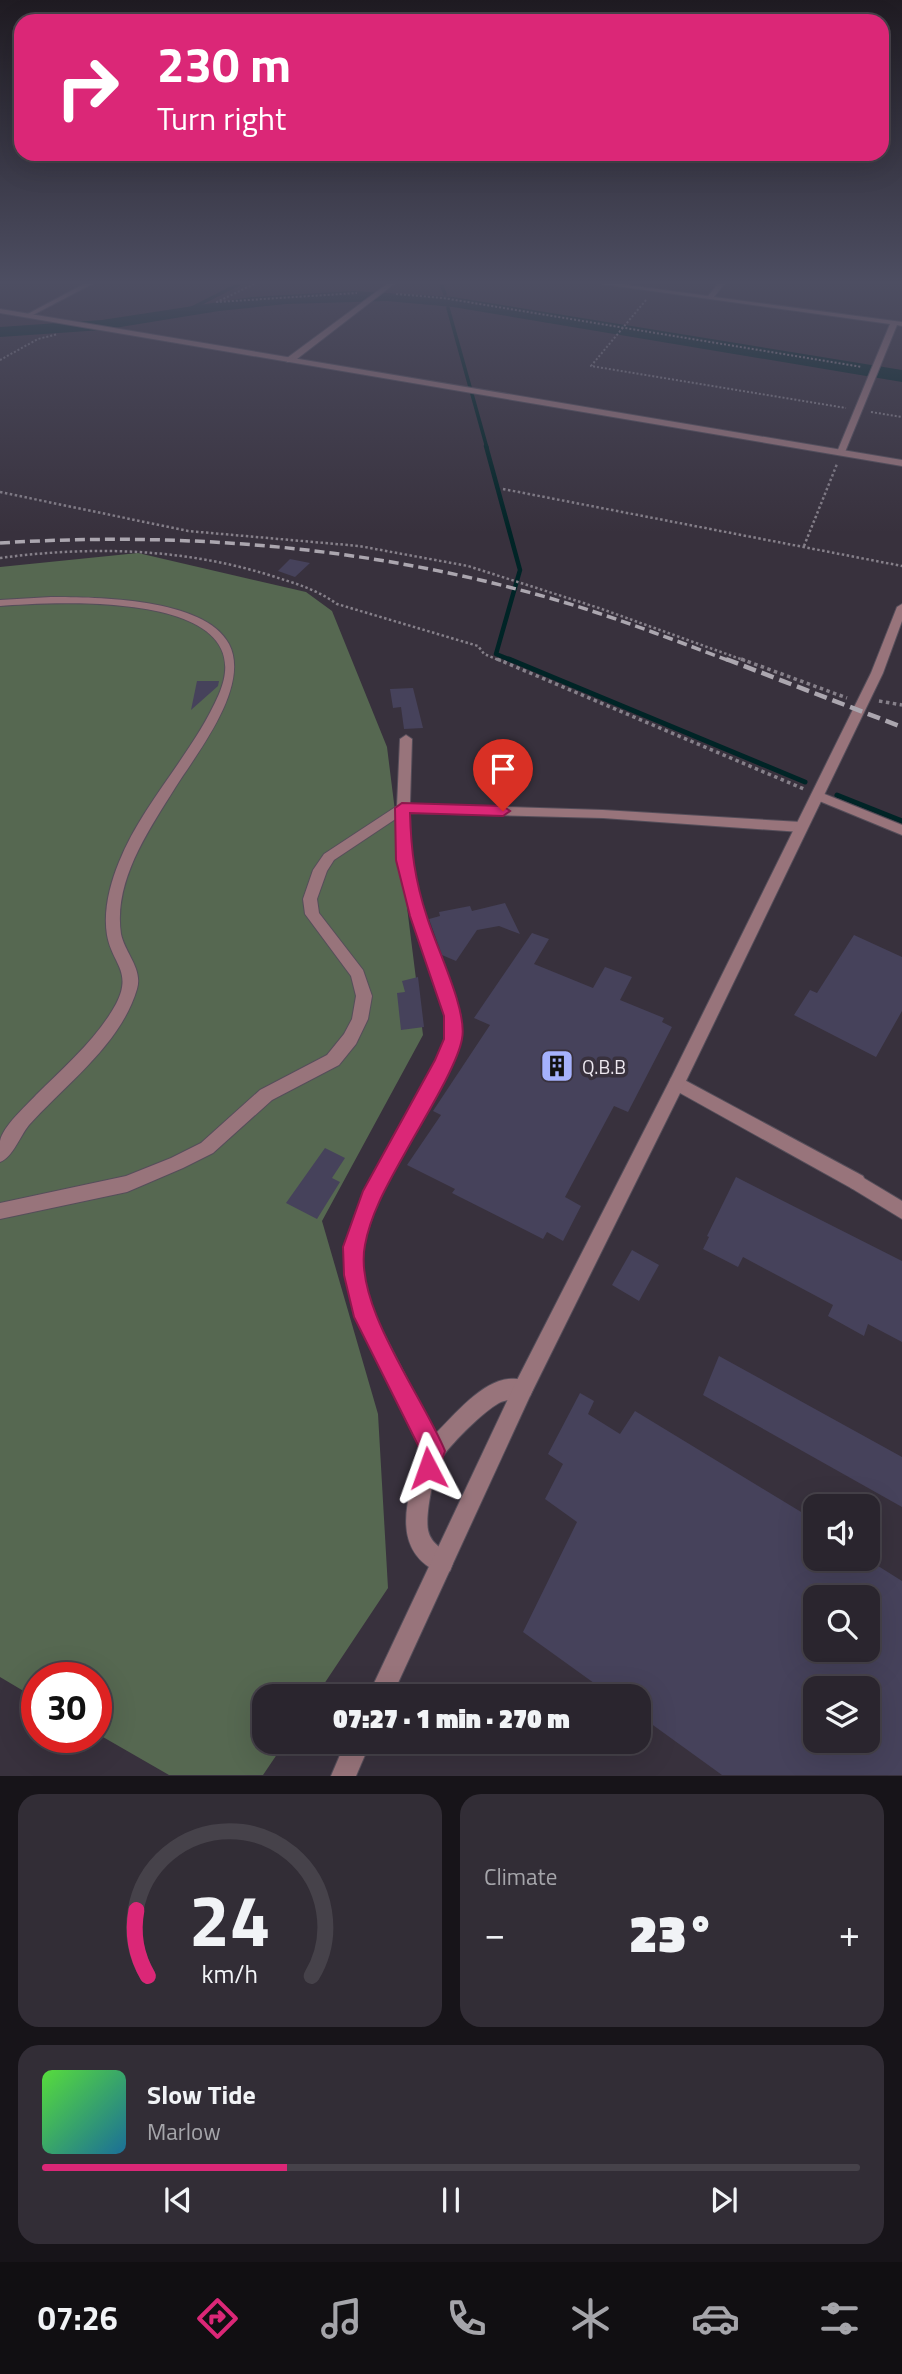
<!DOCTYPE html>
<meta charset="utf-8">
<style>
:root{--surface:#2a252e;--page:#322d36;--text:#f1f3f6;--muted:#a5a5aa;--line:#46424a;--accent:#db2777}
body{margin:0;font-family:"Titillium Web",sans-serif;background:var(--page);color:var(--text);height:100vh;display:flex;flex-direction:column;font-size:26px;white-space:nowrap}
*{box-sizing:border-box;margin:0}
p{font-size:23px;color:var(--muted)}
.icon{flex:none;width:38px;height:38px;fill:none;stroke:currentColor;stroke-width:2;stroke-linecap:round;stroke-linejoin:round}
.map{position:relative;height:1776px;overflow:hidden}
.details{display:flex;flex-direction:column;gap:18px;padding:18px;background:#171419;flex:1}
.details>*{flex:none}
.guide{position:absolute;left:14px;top:14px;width:875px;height:147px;border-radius:21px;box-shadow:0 7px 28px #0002,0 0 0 2px var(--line);background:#db2777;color:#fff;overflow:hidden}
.tools{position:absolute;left:803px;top:1494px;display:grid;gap:14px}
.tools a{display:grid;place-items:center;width:77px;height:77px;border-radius:14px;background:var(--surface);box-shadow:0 7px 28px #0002,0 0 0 2px var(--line);font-size:35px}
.speed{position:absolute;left:21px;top:1662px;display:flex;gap:14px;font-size:35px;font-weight:700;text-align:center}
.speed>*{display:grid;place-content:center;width:91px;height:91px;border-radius:50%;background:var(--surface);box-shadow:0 7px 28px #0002,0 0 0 2px var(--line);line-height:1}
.speed .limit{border:10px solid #d22;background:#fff;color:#111}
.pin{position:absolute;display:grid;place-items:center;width:60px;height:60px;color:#fff;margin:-72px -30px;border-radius:50% 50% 50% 0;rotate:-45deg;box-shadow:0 0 7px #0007}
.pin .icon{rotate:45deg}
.me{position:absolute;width:77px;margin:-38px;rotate:356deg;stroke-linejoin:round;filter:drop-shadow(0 0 5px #0008)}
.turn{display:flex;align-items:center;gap:24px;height:147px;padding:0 28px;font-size:32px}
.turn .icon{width:91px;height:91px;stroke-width:2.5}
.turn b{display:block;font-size:49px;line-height:60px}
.big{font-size:52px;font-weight:800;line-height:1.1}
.details .card{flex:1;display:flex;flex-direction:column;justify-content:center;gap:10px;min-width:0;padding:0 24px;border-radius:21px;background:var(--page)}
.details .dial{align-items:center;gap:0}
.dial svg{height:182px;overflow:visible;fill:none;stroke:var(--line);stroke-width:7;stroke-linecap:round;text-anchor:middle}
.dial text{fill:var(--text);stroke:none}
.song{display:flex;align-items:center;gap:21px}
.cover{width:84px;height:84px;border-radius:10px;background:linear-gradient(135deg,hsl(110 70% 55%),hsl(200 70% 35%))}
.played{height:7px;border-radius:4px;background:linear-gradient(90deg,var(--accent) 30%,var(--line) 30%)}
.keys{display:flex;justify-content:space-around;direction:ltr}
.heat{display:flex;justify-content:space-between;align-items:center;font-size:38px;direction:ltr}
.details .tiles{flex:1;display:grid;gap:18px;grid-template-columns:1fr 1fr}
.card:last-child{grid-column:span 2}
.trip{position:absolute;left:252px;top:1684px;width:399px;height:70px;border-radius:21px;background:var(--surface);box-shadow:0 7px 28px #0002,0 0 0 2px var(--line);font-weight:800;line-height:70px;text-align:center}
.dock{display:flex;height:112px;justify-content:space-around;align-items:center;background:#110f12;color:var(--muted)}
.dock .icon{width:49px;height:49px}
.dock .selected{color:var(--accent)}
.dock b{font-size:32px;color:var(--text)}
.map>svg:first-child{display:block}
</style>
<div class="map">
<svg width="902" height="1776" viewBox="0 0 902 1776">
<rect width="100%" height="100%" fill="#38313d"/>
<path fill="#566851" d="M138,553L306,592L332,611L387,747L423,1035L322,1221L378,1414L388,1588L316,1696H264V1741H286L263,1775H169L96,1733V1678H37V1699L0,1677V567Z"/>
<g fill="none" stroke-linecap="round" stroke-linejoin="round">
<g stroke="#002426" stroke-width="3.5">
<path d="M441,284L445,294"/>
<path d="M448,308L487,448"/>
<path d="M188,310L239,284"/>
</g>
<path stroke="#002426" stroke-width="4.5" d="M486,446L520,570L496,654L513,661"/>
<g stroke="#002426" stroke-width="5">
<path d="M509,659L805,782"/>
<path d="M837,795L902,821"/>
</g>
<path fill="#002426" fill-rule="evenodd" d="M353,291L453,297L902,370V382L453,307L387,301L286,304L219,311L102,330L0,337V327L102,320L252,297Z"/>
</g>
<g fill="#46425b" fill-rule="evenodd">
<path d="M290,559L310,563L295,577L278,571Z"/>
<path d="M197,681H219L218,686L191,710Z"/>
<path d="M413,688L423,728L404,729L401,707L393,708L390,689Z"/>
<path d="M505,903L520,934L499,926L477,930L456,961L442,955L429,919L440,916L439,912L470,906L472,911Z"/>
<path d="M532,933L549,939L534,964L593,988L605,967L632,977L620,1000L664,1018L662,1022L672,1027L628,1112L614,1106L565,1197L581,1206L563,1241L547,1232L543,1239L452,1193L455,1189L407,1165L441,1115L433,1111L490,1025L474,1018Z"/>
<path d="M854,935L902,957V1011L876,1057L794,1015L810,990L817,993Z"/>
<path d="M418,977L424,1027L401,1030L397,993L405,992L402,981Z"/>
<path d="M325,1148L345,1158L332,1178L340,1182L317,1219L286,1203Z"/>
<path d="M736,1177L902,1261V1342L868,1324L864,1336L828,1316L833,1305L743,1257L738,1267L703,1249L709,1237L707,1236Z"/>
<path d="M632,1250L659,1265L639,1301L612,1285Z"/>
<path d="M719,1356L902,1457V1507L703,1395Z"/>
<path d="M580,1393L594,1401L588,1414L620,1434L635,1411L816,1521V1559H867L902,1581V1775H722L639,1715V1696H612L523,1632L577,1522L545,1499L563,1464L548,1454ZM816,1598H868V1650H816ZM816,1689H868V1741H816Z"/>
</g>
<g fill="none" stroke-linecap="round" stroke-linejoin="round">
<defs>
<g id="minor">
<path d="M84,284H92L29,317L24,316Z"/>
<path d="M387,284H394L293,362H287V358Z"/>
<path d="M602,284H620L708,296L718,284H724L714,297L902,322V326L897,325L845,452L841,455L837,452L890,324Z"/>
<path d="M51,597C97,597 205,598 229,644C251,686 197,753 175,788C149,830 113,881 121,934C125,953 143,969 137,989C121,1044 66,1084 29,1125C20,1136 13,1157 0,1162C0,1155 0,1147 0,1141C3,1126 26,1106 36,1095C64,1067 97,1039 116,1004C133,971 112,964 107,935C103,911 110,884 119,862C143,802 193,754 219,694C264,589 53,602 0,606V600Z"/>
<path d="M406,735L412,739L410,804L603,810L801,822L808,827L801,832L603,818L410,813L411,860L425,916L461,1016V1039L450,1067L378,1199L363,1246V1275L374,1314L435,1434C459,1411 492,1366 530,1382L533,1389L530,1396C520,1400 508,1398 499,1403C483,1412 454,1441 443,1456C434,1467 425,1516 428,1530C431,1546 447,1549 453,1563L450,1571L442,1574C387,1551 408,1495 422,1452L355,1317L345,1275V1246L364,1191L437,1060L445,1039V1016L411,916L397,860V818L334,860L327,871L317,899L319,913L363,970L372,996L368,1019L356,1044L339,1065L272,1100L213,1153L183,1168L127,1192L0,1219V1203L126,1176L171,1158L201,1143L260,1090L327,1055L344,1034L352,1019L356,996L351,976L305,914L303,899L313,870L324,854L397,806L400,739Z"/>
<path d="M817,791L902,825V835L812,798L811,795Z"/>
<path d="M677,1076L863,1176L866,1182L863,1188L857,1190L851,1188L671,1088L669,1083L671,1078Z"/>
</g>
<g id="tertiary">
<path d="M0,309L902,460V466L0,313Z"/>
<path d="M902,604V621L883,673L685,1083L530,1396L392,1696H368L516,1382L671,1078L871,673L897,607Z"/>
<path d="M857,1174L902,1201V1219L851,1188L848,1182L851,1176Z"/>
<path d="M346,1741H371L356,1776H331Z"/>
</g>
</defs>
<use href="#minor" stroke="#554e5a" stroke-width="2"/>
<use href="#tertiary" stroke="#554e5a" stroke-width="2"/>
<g stroke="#86808a" stroke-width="2" stroke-dasharray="2 2" stroke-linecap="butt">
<path d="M254,284L217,302L357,293"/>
<path d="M396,294L443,298L862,367"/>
<path d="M646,300L591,366L846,408"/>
<path d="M0,360L38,339L58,334"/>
<path d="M871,412L902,417"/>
</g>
<g stroke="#86808a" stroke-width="2.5" stroke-dasharray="2.5 2.5" stroke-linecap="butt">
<path d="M503,489L902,566"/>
<path d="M0,492L188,531L359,546L468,566L599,608L746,661"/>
<path d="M804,546L837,464"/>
<path d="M0,558C90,546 182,548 269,575C294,583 316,589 337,604L478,646L484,654L501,661"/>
</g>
<g stroke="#86808a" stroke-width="3.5" stroke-dasharray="3.5 3.5" stroke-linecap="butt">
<path d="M497,659L804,789"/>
<path d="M741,659L847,698"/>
<path d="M879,701L902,705"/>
</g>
<use href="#minor" fill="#98747b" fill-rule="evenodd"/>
<use href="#tertiary" fill="#98747b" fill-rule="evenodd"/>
<path stroke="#aba6af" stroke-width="3.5" stroke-dasharray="10 5" stroke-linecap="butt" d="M0,543C174,532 351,545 520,590C591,608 661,635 730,661"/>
<path stroke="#aba6af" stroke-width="4.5" stroke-dasharray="13 6" stroke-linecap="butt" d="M726,659L902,727"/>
</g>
<linearGradient id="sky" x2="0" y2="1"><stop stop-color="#1f1b22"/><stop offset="0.53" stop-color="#4d4e62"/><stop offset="1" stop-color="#4d4e62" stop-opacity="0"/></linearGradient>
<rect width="902" height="533" fill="url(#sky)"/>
<path fill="#db2777" stroke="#8e194d" stroke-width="2" d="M402,803L503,806L510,811L503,816L410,813C411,850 415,881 427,917C436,947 468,1011 462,1039C457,1067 420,1125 405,1153C389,1182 371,1212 365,1245C353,1305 422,1395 445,1451L436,1477L428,1480L419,1477L416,1468L421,1451L354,1317L344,1275L343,1247L363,1191L435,1060L444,1039V1016L410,916L396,860L395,808Z"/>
<defs>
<symbol id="building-square" viewBox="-11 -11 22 22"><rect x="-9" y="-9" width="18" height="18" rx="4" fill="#a5b1fc" stroke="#38313d"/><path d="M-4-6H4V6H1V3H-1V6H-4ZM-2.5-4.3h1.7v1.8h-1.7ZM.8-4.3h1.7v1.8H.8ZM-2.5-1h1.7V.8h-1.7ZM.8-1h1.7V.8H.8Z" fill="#111"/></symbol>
</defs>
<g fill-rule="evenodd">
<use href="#building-square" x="538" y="1047" width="38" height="38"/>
</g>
<g text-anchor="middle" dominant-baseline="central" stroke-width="7" stroke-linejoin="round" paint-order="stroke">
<g font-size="19" fill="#ede8f0" stroke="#38313d" text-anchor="start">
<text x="582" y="1066">Q.B.B</text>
</g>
</g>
</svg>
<div class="tools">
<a><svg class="icon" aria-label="sound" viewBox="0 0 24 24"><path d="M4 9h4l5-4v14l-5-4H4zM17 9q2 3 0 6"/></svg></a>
<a><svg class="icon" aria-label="search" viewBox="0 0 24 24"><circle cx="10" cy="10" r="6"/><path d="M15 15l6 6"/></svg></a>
<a><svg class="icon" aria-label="layers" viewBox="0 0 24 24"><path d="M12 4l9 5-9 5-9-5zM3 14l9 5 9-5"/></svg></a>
</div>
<div class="speed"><div class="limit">30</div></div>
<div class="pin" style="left:503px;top:811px;background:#d93025"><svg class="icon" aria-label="arrive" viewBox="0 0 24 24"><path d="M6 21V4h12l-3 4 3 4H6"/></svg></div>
<svg class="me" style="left:428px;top:1468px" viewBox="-20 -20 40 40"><path d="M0-17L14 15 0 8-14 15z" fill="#db2777" stroke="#fff" stroke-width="4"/></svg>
<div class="trip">07:27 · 1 min · 270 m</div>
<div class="guide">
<div class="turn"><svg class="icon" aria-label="right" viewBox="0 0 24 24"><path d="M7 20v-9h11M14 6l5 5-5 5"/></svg><div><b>230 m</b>Turn right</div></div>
</div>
</div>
<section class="details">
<div class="tiles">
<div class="card dial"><svg viewBox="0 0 100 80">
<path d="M14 69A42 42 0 1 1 86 69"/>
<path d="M14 69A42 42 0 0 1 9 40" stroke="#db2777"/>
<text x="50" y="56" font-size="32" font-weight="700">24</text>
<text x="50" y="72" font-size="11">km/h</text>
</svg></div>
<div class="card"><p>Climate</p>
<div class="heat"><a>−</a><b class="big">23°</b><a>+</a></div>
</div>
<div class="card">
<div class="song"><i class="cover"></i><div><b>Slow Tide</b><p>Marlow</p></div></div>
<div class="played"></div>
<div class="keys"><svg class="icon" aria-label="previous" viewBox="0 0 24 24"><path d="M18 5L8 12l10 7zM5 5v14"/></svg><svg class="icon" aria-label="pause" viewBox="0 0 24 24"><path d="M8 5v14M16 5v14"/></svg><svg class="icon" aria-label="next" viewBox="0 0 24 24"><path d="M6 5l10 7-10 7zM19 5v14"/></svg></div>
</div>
</div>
</section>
<nav class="dock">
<b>07:26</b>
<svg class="icon selected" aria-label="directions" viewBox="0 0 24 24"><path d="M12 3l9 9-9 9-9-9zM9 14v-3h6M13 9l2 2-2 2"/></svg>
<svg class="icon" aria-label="music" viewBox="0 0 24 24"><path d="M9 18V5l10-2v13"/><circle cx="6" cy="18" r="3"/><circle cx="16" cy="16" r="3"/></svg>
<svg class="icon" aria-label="phone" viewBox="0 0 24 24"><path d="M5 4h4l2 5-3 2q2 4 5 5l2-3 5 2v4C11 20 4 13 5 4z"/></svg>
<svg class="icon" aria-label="climate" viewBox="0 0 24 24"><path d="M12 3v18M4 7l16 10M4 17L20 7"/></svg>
<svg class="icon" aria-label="car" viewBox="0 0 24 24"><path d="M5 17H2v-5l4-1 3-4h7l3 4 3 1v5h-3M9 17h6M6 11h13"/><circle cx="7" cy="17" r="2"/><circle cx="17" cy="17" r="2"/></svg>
<svg class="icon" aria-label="filters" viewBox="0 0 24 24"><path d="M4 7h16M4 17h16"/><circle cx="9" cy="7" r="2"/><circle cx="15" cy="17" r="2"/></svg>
</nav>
